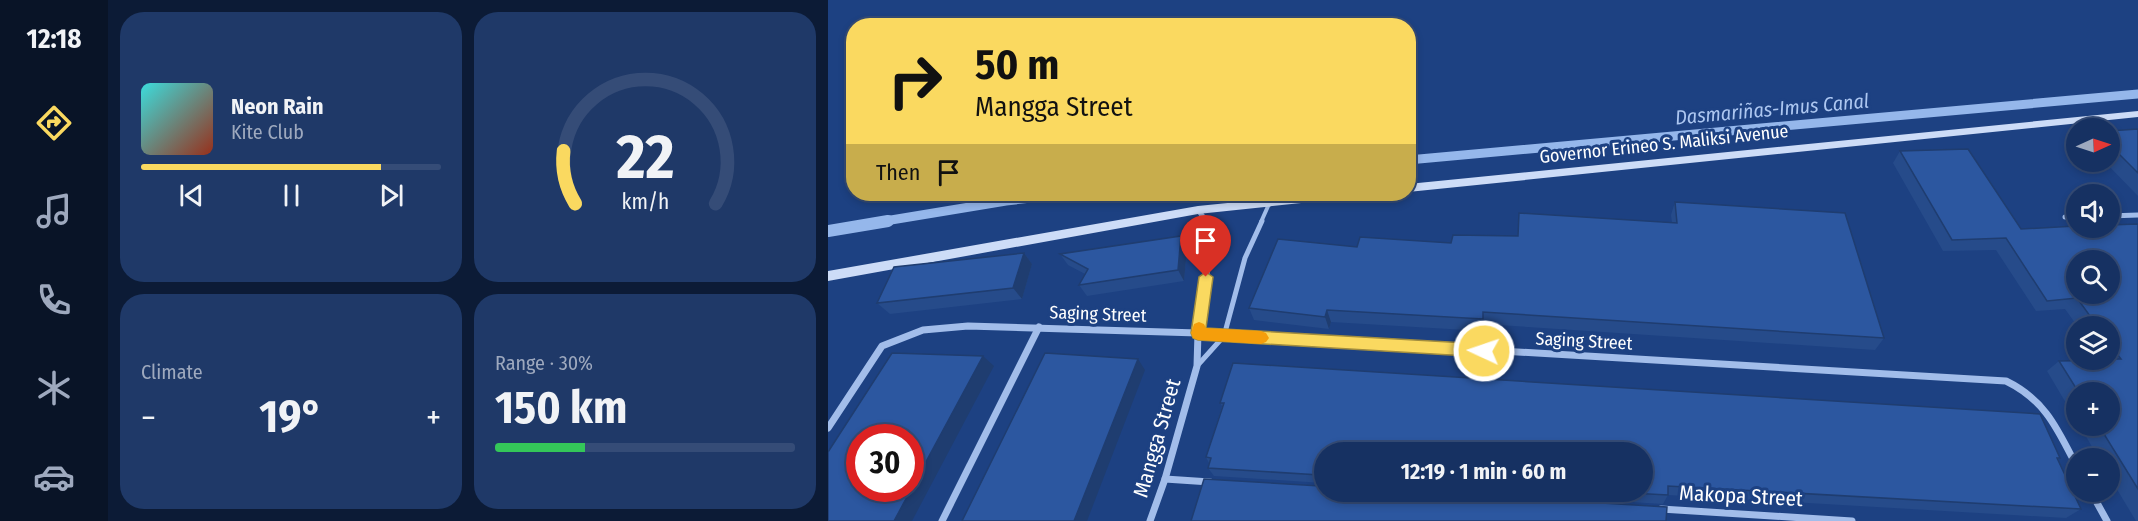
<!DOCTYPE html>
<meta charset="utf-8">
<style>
:root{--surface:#163162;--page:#1f3968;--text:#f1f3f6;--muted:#9ea9be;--line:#354c77;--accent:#fad960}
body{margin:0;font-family:"Fira Sans Condensed",sans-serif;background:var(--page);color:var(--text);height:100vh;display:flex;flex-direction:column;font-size:22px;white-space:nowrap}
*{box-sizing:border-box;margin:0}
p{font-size:20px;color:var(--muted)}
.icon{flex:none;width:33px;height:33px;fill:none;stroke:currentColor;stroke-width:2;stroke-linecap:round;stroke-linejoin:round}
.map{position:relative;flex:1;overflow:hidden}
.drawer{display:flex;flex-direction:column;gap:12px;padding:12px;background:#0c1b36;width:720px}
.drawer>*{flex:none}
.banner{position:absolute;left:18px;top:18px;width:570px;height:183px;border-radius:24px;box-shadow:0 3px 9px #0003,0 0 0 2px var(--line);background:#fad960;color:#111;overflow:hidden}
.needle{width:39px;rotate:87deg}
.fabs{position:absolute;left:1238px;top:118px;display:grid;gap:12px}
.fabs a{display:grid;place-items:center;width:54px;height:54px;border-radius:50%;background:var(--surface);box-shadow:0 3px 9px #0003,0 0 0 2px var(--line);font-size:30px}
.speed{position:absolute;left:18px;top:424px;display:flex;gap:12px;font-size:30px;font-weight:700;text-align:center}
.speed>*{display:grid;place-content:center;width:78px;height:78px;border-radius:50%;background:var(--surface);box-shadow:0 3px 9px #0003,0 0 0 2px var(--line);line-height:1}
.speed .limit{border:9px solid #d22;background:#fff;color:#111}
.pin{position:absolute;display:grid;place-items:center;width:51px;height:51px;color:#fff;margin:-62px -26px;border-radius:50% 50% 50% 0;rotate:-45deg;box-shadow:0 0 6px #0007}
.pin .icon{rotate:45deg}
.me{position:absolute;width:66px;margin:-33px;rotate:273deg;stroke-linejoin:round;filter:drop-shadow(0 0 4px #0008)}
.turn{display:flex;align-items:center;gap:21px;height:126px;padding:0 30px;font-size:27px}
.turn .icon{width:78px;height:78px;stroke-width:2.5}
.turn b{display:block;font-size:42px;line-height:51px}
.then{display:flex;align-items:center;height:57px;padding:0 30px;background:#0003;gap:12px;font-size:22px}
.big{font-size:45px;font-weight:700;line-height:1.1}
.drawer .card{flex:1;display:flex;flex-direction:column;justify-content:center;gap:9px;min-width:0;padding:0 21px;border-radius:24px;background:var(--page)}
.drawer .dial{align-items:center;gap:0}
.dial svg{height:156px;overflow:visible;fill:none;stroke:var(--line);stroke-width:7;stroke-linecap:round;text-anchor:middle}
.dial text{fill:var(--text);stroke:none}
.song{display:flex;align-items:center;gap:18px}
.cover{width:72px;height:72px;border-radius:9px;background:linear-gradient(135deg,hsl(180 70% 55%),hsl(10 70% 35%))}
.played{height:6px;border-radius:3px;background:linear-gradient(90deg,var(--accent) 80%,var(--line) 80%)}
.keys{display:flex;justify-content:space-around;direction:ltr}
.heat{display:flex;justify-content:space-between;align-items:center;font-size:33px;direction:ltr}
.charge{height:9px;border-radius:4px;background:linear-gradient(90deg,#34c759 30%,var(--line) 0)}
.drawer .tiles{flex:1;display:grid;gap:12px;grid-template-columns:repeat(2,1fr)}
.trip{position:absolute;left:486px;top:442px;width:339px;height:60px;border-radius:30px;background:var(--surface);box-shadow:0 3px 9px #0003,0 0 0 2px var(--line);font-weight:700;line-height:60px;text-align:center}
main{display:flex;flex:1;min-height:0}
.tabs{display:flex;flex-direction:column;width:108px;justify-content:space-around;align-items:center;background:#091427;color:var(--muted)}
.tabs .icon{width:42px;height:42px}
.tabs .selected{color:var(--accent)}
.tabs b{font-size:27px;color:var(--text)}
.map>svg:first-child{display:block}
</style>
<main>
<nav class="tabs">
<b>12:18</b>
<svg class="icon selected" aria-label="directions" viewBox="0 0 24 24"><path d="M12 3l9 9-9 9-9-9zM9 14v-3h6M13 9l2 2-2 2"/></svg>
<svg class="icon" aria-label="music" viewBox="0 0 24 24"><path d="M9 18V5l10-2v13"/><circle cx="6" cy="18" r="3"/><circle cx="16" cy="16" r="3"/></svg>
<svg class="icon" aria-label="phone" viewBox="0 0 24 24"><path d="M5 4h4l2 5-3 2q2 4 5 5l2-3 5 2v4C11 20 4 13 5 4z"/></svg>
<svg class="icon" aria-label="climate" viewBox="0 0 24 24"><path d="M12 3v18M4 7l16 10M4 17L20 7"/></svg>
<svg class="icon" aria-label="car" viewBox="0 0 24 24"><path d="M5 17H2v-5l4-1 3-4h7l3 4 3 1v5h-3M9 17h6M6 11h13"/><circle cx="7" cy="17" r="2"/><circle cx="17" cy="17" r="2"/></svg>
</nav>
<section class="drawer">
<div class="tiles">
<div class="card">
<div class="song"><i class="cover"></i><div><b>Neon Rain</b><p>Kite Club</p></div></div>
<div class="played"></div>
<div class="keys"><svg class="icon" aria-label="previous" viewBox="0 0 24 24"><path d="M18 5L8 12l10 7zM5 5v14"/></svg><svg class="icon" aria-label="pause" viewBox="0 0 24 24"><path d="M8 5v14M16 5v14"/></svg><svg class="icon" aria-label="next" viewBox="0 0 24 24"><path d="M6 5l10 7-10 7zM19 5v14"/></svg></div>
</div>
<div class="card dial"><svg viewBox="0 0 100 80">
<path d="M14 69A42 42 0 1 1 86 69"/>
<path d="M14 69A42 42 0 0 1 8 42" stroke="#fad960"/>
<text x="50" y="56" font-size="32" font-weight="700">22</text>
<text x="50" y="72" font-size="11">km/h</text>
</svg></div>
<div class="card"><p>Climate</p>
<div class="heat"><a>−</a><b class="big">19°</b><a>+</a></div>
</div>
<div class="card"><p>Range · 30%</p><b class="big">150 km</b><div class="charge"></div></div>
</div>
</section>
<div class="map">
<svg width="1310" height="521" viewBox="0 0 1310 521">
<rect width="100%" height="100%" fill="#1d4182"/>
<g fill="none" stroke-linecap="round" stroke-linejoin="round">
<g stroke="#95b7eb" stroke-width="9">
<path d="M580,160L1310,94"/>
<path d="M51,222L178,201L238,194"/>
</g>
<path stroke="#95b7eb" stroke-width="12" d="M0,231L60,221"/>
<path stroke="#a2bdea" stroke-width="4" d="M433,222L441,204"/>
<path stroke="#a2bdea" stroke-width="5" d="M369,366L396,336L417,258L434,221"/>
<g stroke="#a2bdea" stroke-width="5">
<path d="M370,210L379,222"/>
<path d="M1281,216L1310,215"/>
<path d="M1237,217H1248"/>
</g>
<g stroke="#a2bdea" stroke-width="7">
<path d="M0,428L54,346L95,330L140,326L370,333L1178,381C1217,400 1229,428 1248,465"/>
<path d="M337,479L382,482"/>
<path d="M1263,492L1279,521"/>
<path d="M833,509L1024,521"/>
<path d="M114,521L211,327"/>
<path d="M322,521L337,479L369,366L370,333L384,230L378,221"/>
</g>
<g fill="#cddcf7" fill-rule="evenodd">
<path d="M1310,111V117L580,192V184Z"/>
<path d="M488,194H527L521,198L370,214L0,281V271L370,206Z"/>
</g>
</g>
<g fill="#264b8a">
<path d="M1310,129V196L1277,162H1281V131Z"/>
<path d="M1072,151L1193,229L1310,224V521H1308L1281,476V459H1271L1252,426H1281V393H1248V420L1219,371L1231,361L1281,360V327H1250L1237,309L1208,311L1168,250L1115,251L1065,163Z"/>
<path d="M847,202L1056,338L1047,350L655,324V331L503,322L501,329L426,320L421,308L529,247L623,243L844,223L843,215Z"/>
<path d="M353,236L359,248L356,281L259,296L251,285L257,274L240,265L232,254Z"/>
<path d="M196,253L204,264L194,299L62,314L49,303Z"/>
<path d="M392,403L1232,458L1230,460L1253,509L1238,518L840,495L835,504L640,492H814L496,453V492L492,486L495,483L386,476L380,468L381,463L378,457L394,406Z"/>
</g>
<g fill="#1f3d70">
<path d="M353,236L359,248L356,281L350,270Z"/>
<path d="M196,253L204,264L194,299L185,288Z"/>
<path d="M499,310L503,322L501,329L497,317Z"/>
<path d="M155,356L166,366L84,521H66Z"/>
<path d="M310,359L317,370L259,521H246Z"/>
</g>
<g fill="#2c57a0" stroke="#1f3d70" stroke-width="1.5" fill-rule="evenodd">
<path d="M1310,129V173L1281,144V131Z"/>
<path d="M1140,149L1193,229L1248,226V228H1281V225L1310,224V489L1271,426H1281V393H1251L1231,361L1281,360V359H1293L1281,343V327H1270L1249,298L1219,301L1178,238L1124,240L1072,151ZM1248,261H1281V294H1248Z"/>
<path d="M847,202L1017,213L1056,338L655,312V319L499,310L497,317L421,308L450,239L529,247L532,237L623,243L625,235L690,236L691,213L849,223Z"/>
<path d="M353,236L350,270L251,285L260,269L232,254Z"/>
<path d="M196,253L185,288L49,303L66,267Z"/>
<path d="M64,353L155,356L66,521H0V452ZM32,438H82V489H32Z"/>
<path d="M217,353L310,359L246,521H134Z"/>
<path d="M405,363L1212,414L1232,458H1229L1253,509L840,486V495L783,492H814V453H496V477L492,475L380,468L383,458L378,457L396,403H392Z"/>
<path d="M376,479L492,486L496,482V492H594L839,507L838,521H363Z"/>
</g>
<path fill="#fad960" stroke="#a28d3e" stroke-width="1.5" d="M378,272L385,277L378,328L656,344L662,346L664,351L662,355L656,357L370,340L365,338L363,333L371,277Z"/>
<path fill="#f59e0b" d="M371,322L376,324L378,328L433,331L438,333L441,338L438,342L433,344L370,340L365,338L363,333L366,324Z"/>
<g text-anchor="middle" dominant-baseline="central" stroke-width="6" stroke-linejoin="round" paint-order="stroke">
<g font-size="18" fill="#fff" stroke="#1d4182">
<text transform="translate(836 144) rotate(-6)">Governor Erineo S. Maliksi Avenue</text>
<text transform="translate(270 314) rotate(2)">Saging Street</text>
<text transform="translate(756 341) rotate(3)">Saging Street</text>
</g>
<g font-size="20" font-style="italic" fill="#adc7f1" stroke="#1d4182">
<text transform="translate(944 109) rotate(-5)">Dasmariñas-Imus Canal</text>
</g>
<g font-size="21" fill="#fff" stroke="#1d4182">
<text transform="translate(329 438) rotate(-74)">Mangga Street</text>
<text transform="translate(913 496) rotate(3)">Makopa Street</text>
</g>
</g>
</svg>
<div class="fabs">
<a><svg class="needle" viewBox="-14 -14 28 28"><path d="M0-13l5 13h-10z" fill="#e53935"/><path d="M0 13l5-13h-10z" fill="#9ea9be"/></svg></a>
<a><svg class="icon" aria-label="sound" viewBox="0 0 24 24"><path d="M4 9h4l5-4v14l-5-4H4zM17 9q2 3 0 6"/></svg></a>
<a><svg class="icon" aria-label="search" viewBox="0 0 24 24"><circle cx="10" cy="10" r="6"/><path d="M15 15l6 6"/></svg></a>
<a><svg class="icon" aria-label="layers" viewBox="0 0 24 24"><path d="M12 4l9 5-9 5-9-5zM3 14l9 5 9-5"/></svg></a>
<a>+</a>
<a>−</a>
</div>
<div class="speed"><div class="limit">30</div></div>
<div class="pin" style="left:378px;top:277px;background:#d93025"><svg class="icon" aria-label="arrive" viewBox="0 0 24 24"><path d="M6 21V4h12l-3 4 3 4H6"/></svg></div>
<svg class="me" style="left:656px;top:351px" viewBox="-20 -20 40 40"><circle r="17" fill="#fad960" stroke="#fff" stroke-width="3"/><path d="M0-11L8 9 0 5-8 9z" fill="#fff"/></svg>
<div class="trip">12:19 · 1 min · 60 m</div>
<div class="banner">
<div class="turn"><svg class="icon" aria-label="right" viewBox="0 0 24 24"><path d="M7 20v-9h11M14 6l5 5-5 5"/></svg><div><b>50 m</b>Mangga Street</div></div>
<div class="then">Then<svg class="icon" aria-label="arrive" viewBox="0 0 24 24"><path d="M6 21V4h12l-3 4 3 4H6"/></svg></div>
</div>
</div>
</main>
